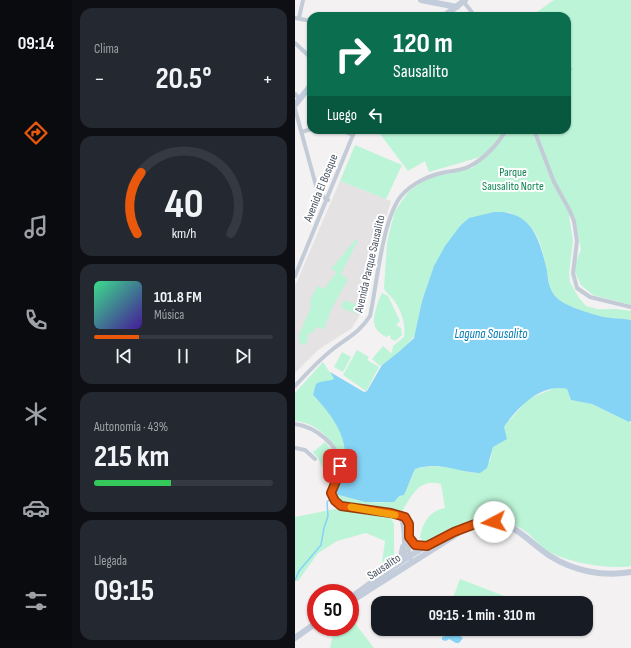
<!DOCTYPE html>
<html lang="es">
<meta charset="utf-8">
<style>
:root{--surface:#171b24;--page:#242831;--text:#f1f3f6;--muted:#9ea1a6;--line:#363941;--accent:#ea580c}
body{margin:0;font-family:"Sofia Sans Condensed",sans-serif;background:var(--page);color:var(--text);height:100vh;display:flex;flex-direction:column;font-size:15px;white-space:nowrap}
*{box-sizing:border-box;margin:0}
p{font-size:13px;color:var(--muted)}
.icon{flex:none;width:22px;height:22px;fill:none;stroke:currentColor;stroke-width:2;stroke-linecap:round;stroke-linejoin:round}
.map{position:relative;flex:1;overflow:hidden}
.side{display:flex;flex-direction:column;gap:8px;padding:8px;background:#0d0f14;width:223px}
.side>*{flex:none}
.hud{position:absolute;left:12px;top:12px;width:264px;height:122px;border-radius:12px;box-shadow:0 1px 3px #0004;background:#0b6e4f;color:#fff;overflow:hidden}
.speed{position:absolute;left:12px;top:584px;display:flex;gap:8px;font-size:20px;font-weight:700;text-align:center}
.speed>*{display:grid;place-content:center;width:52px;height:52px;border-radius:50%;background:var(--surface);box-shadow:0 1px 3px #0004;line-height:1}
.speed .limit{border:6px solid #d22;background:#fff;color:#111}
.pin{position:absolute;display:grid;place-items:center;width:34px;height:34px;color:#fff;margin:-17px;border-radius:8px;box-shadow:0 2px 6px #0006}
.me{position:absolute;width:44px;margin:-22px;rotate:265deg;stroke-linejoin:round;filter:drop-shadow(0 0 3px #0008)}
.turn{display:flex;align-items:center;gap:14px;height:84px;padding:0 20px;font-size:18px}
.turn .icon{width:52px;height:52px;stroke-width:2.5}
.turn b{display:block;font-size:28px;line-height:34px}
.then{display:flex;align-items:center;height:38px;padding:0 20px;background:#0003;gap:8px;font-size:15px}
.big{font-size:30px;font-weight:700;line-height:1.1}
.side .tile{flex:1;display:flex;flex-direction:column;justify-content:center;gap:6px;min-width:0;padding:0 14px;border-radius:12px;background:var(--page)}
.side .dial{align-items:center;gap:0}
.dial svg{height:104px;overflow:visible;fill:none;stroke:var(--line);stroke-width:7;stroke-linecap:round;text-anchor:middle}
.dial text{fill:var(--text);stroke:none}
.song{display:flex;align-items:center;gap:12px}
.cover{width:48px;height:48px;border-radius:6px;background:linear-gradient(135deg,hsl(150 70% 55%),hsl(260 70% 35%))}
.played{height:4px;border-radius:2px;background:linear-gradient(90deg,var(--accent) 25%,var(--line) 25%)}
.keys{display:flex;justify-content:space-around;direction:ltr}
.heat{display:flex;justify-content:space-between;align-items:center;font-size:22px;direction:ltr}
.charge{height:6px;border-radius:3px;background:linear-gradient(90deg,#34c759 43%,var(--line) 0)}
.trip{position:absolute;left:76px;top:596px;width:222px;height:40px;border-radius:12px;background:var(--surface);box-shadow:0 1px 3px #0004;font-weight:700;line-height:40px;text-align:center}
main{display:flex;flex:1;min-height:0}
.tab-bar{display:flex;flex-direction:column;width:72px;justify-content:space-around;align-items:center;background:#090b0e;color:var(--muted)}
.tab-bar .icon{width:28px;height:28px}
.tab-bar .current{color:var(--accent)}
.tab-bar b{font-size:18px;color:var(--text)}
.map>svg:first-child{display:block}
</style>
<main>
<nav class="tab-bar">
<b>09:14</b>
<svg class="icon current" aria-label="directions" viewBox="0 0 24 24"><path d="M12 3l9 9-9 9-9-9zM9 14v-3h6M13 9l2 2-2 2"/></svg>
<svg class="icon" aria-label="music" viewBox="0 0 24 24"><path d="M9 18V5l10-2v13"/><circle cx="6" cy="18" r="3"/><circle cx="16" cy="16" r="3"/></svg>
<svg class="icon" aria-label="phone" viewBox="0 0 24 24"><path d="M5 4h4l2 5-3 2q2 4 5 5l2-3 5 2v4C11 20 4 13 5 4z"/></svg>
<svg class="icon" aria-label="climate" viewBox="0 0 24 24"><path d="M12 3v18M4 7l16 10M4 17L20 7"/></svg>
<svg class="icon" aria-label="car" viewBox="0 0 24 24"><path d="M5 17H2v-5l4-1 3-4h7l3 4 3 1v5h-3M9 17h6M6 11h13"/><circle cx="7" cy="17" r="2"/><circle cx="17" cy="17" r="2"/></svg>
<svg class="icon" aria-label="filters" viewBox="0 0 24 24"><path d="M4 7h16M4 17h16"/><circle cx="9" cy="7" r="2"/><circle cx="15" cy="17" r="2"/></svg>
</nav>
<section class="side">
<div class="tile"><p>Clima</p>
<div class="heat"><a>−</a><b class="big">20.5°</b><a>+</a></div>
</div>
<div class="tile dial"><svg viewBox="0 0 100 80">
<path d="M14 69A42 42 0 1 1 86 69"/>
<path d="M14 69A42 42 0 0 1 17 22" stroke="#ea580c"/>
<text x="50" y="56" font-size="32" font-weight="700">40</text>
<text x="50" y="72" font-size="11">km/h</text>
</svg></div>
<div class="tile">
<div class="song"><i class="cover"></i><div><b>101.8 FM</b><p>Música</p></div></div>
<div class="played"></div>
<div class="keys"><svg class="icon" aria-label="previous" viewBox="0 0 24 24"><path d="M18 5L8 12l10 7zM5 5v14"/></svg><svg class="icon" aria-label="pause" viewBox="0 0 24 24"><path d="M8 5v14M16 5v14"/></svg><svg class="icon" aria-label="next" viewBox="0 0 24 24"><path d="M6 5l10 7-10 7zM19 5v14"/></svg></div>
</div>
<div class="tile"><p>Autonomía · 43%</p><b class="big">215 km</b><div class="charge"></div></div>
<div class="tile"><p>Llegada</p><b class="big">09:15</b></div>
</section>
<div class="map">
<svg width="336" height="648" viewBox="0 0 336 648">
<rect width="100%" height="100%" fill="#f3f1f1"/>
<path fill="#e4e2e3" d="M45,181L96,201L77,266L70,306L57,328L23,350L0,373V286Z"/>
<g fill="#bcf4d7">
<path d="M259,0H336V305L298,295L286,285L278,268L286,250L280,217L274,216L278,241L274,273L275,282L284,298L291,306L302,309H322L336,311V320C327,318 317,319 308,317C296,314 268,306 260,296C255,291 254,281 252,273C247,244 243,224 213,212L165,226L141,262L127,301L120,335L106,351L85,366L77,359L88,346L96,353L91,359L97,352L98,346L109,337C111,323 106,309 97,298C94,294 90,292 89,288L92,243L96,226L100,211L113,192L125,183L138,177L177,168L192,155L134,172L130,161L113,171L82,130H272V19L280,27L270,16H236Z"/>
<path d="M60,145L107,165L91,199L45,181Z"/>
<path d="M61,239L63,240L46,274L53,279L37,308L29,329L21,327L18,332L12,335L13,338L11,344L8,345L4,342V335L16,307L15,300L22,286L29,289L42,272L36,269Z"/>
<path d="M87,293L93,296L105,321L101,325L106,328L107,335L100,341L96,339L95,335L91,337C86,334 79,329 79,322C78,317 84,297 87,293Z"/>
<path d="M49,300L66,306L63,314L46,308Z"/>
<path d="M62,350L74,357L72,360L84,367L71,391L48,375Z"/>
<path d="M47,352L56,357L48,372L39,367Z"/>
<path d="M28,362L39,379L18,395C34,411 61,443 49,467C43,445 25,423 0,421V393Z"/>
<path d="M262,387L272,389L276,400L297,404L336,423V566C316,570 270,562 253,551C244,546 238,536 230,531C205,515 190,518 163,527C151,532 140,535 129,542L125,537C128,523 134,511 150,508L146,484C123,478 117,496 106,513L44,502L40,494C76,504 106,514 120,469C140,463 158,468 179,473L195,461L198,447L211,439L209,427L233,399Z"/>
<path d="M30,442C39,452 42,461 42,474L38,477H32L23,458L18,452Z"/>
<path d="M45,508L95,516L99,524V562L88,571L98,560L87,563L90,541L71,533L42,541L23,553L3,581H0V517Z"/>
<path d="M165,579L225,602V603H156Z"/>
<path d="M55,617L79,648H35L38,635L37,627H55Z"/>
</g>
<g fill="#85d3f5">
<path d="M199,212C237,210 245,240 252,271C253,279 254,290 261,297C269,306 296,314 309,317C318,319 327,318 336,320V421L334,422L297,404L276,400L272,389C246,383 223,407 209,427L212,439L198,447L192,468L185,473C161,472 145,461 120,469L109,495L104,496L99,502H70L40,494C61,453 48,426 18,395L21,384C27,380 32,382 39,379L35,372L69,392L72,391L87,365L105,351L119,338L127,301L139,266L150,246L165,226L174,218Z"/>
<path d="M157,630L168,638L164,643H161L154,639L151,641L147,640V637L153,635Z"/>
</g>
<g fill="none" stroke-linecap="round" stroke-linejoin="round">
<path stroke="#85d3f5" stroke-width="1.5" d="M0,580L4,571L26,545L29,528L33,516L32,502L40,494"/>
<g stroke="#c3cbd7" stroke-width="4">
<path d="M168,1L180,16"/>
<path d="M0,18L16,21"/>
<path d="M4,18L8,0"/>
<path d="M0,43L16,58"/>
<path d="M272,70L275,69"/>
<path d="M0,94L4,98"/>
<path d="M0,109L23,193L33,200"/>
<path d="M46,130L58,135"/>
<path d="M239,130L259,182L275,211L279,221L282,241L278,273L282,288L295,297L336,307"/>
<path d="M7,132L16,129"/>
<path d="M0,276L60,130"/>
<path d="M0,386C12,373 24,360 38,349C52,338 65,332 75,316C82,285 87,220 106,196C117,183 135,175 151,172C159,171 168,170 175,166C189,159 204,143 211,130"/>
<path d="M0,424C20,427 44,444 45,466C45,476 39,484 36,493L39,501L44,505L110,517L114,524L113,545L116,562"/>
<path d="M0,448L10,450L20,459"/>
<path d="M105,517C112,530 106,545 112,558"/>
</g>
<g stroke="#c2ccdb" stroke-width="6">
<path d="M126,0L162,7"/>
<path d="M149,16L170,0"/>
<path d="M0,105L16,85"/>
<path d="M114,537L120,545L132,546"/>
<path d="M105,562L108,547"/>
<path d="M55,598C89,574 149,527 189,522C218,519 233,542 255,556C279,571 308,577 336,572"/>
<path d="M55,602L162,534"/>
<path d="M0,638L21,623"/>
</g>
</g>
<g fill="none" stroke-linecap="round" stroke-linejoin="round">
<defs>
<path id="route" d="M45,466L44,474L36,493L40,501L46,506L96,513L110,517L114,524V537L120,545L132,546L159,532L180,524L199,522"/>
</defs>
<use href="#route" stroke="#983908" stroke-width="10"/>
<use href="#route" stroke="#ea580c" stroke-width="7"/>
<path stroke="#f59e0b" stroke-width="7" d="M56,507L100,515"/>
</g>
<g text-anchor="middle" dominant-baseline="central" stroke-width="4" stroke-linejoin="round" paint-order="stroke">
<g font-size="12" fill="#0e8554" stroke="#fff">
<text x="218" y="172">Parque<tspan x="218" dy="14">Sausalito Norte</tspan></text>
</g>
<g font-size="12" fill="#475260" stroke="#fff">
<text transform="translate(26 188) rotate(-68)">Avenida El Bosque</text>
<text transform="translate(75 264) rotate(-77)">Avenida Parque Sausalito</text>
<text transform="translate(89 567) rotate(-33)">Sausalito</text>
</g>
<g font-size="13" font-style="italic" fill="#017bb2" stroke="#fff">
<text x="196" y="334">Laguna Sausalito</text>
</g>
</g>
</svg>
<div class="speed"><div class="limit">50</div></div>
<div class="pin" style="left:45px;top:466px;background:#d93025"><svg class="icon" aria-label="arrive" viewBox="0 0 24 24"><path d="M6 21V4h12l-3 4 3 4H6"/></svg></div>
<svg class="me" style="left:199px;top:522px" viewBox="-20 -20 40 40"><circle r="19" fill="#fff"/><path d="M0-13L10 11 0 6-10 11z" fill="#ea580c"/></svg>
<div class="trip">09:15 · 1 min · 310 m</div>
<div class="hud">
<div class="turn"><svg class="icon" aria-label="right" viewBox="0 0 24 24"><path d="M7 20v-9h11M14 6l5 5-5 5"/></svg><div><b>120 m</b>Sausalito</div></div>
<div class="then">Luego<svg class="icon" aria-label="left" viewBox="0 0 24 24"><path d="M17 20v-9H6M10 6l-5 5 5 5"/></svg></div>
</div>
</div>
</main>
